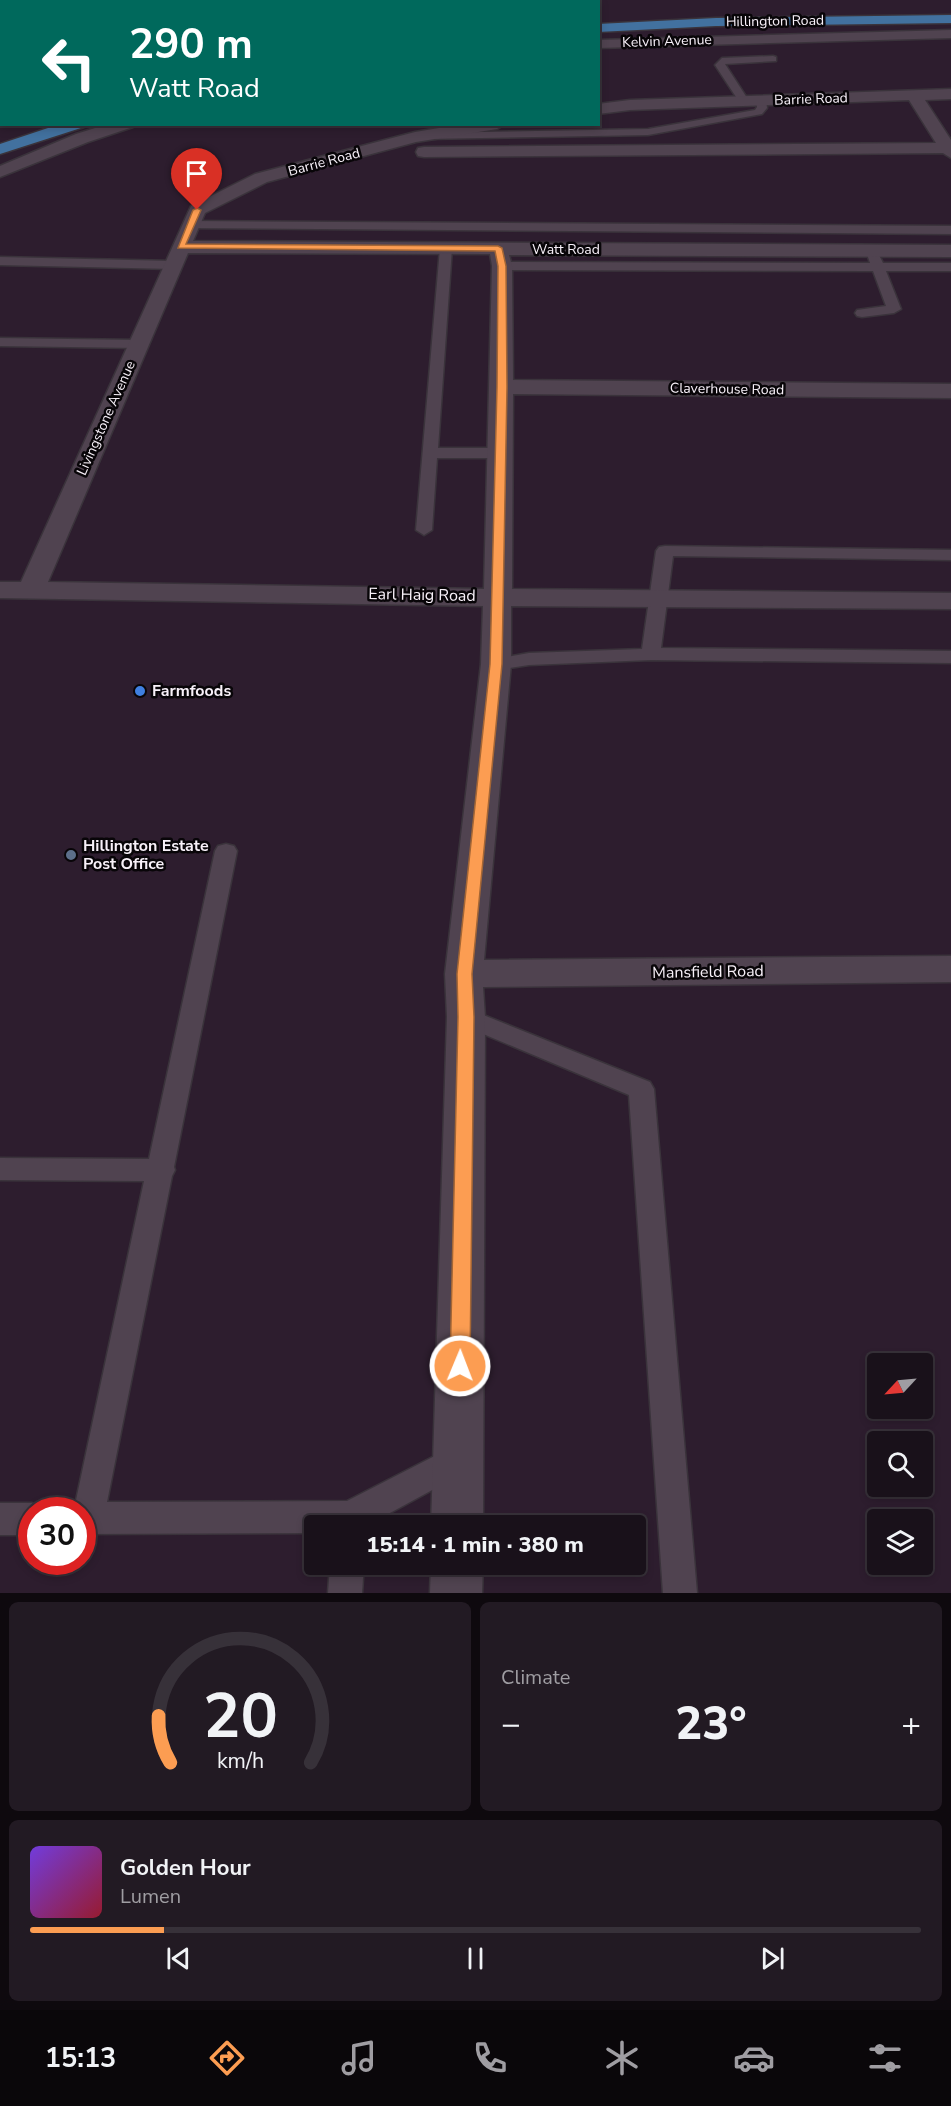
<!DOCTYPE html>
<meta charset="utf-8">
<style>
:root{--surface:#19111a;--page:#221a23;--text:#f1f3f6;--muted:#9f9da2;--line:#373139;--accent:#fc9d52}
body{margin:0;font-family:"Nunito Sans",sans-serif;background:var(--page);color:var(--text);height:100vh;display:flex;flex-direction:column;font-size:22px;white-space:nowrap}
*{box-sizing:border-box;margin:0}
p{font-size:20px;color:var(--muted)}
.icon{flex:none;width:33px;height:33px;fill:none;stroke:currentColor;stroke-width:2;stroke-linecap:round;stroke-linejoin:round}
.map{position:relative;height:1593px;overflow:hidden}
.drawer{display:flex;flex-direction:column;gap:9px;padding:9px;background:#0e090e;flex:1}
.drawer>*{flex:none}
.top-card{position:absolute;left:0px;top:0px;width:600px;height:126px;box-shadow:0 3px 9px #0003,0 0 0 2px var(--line);background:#00695c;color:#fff;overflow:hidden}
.needle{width:39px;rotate:244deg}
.buttons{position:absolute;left:867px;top:1353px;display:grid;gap:12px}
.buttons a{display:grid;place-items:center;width:66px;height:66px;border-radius:6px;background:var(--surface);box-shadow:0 3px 9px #0003,0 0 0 2px var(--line);font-size:30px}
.speed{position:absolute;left:18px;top:1497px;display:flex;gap:12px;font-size:30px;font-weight:700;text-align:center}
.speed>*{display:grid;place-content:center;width:78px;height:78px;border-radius:50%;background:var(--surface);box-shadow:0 3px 9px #0003,0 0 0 2px var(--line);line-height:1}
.speed .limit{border:9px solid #d22;background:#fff;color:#111}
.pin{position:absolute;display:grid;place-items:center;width:51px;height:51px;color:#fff;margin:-62px -26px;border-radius:50% 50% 50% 0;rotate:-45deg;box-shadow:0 0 6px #0007}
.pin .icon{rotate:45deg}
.me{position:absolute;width:66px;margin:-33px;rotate:1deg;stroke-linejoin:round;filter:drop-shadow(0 0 4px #0008)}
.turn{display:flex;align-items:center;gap:21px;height:126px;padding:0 30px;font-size:27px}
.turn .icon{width:78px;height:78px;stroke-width:2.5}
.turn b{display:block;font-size:42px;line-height:51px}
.big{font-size:45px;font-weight:800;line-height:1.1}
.drawer .card{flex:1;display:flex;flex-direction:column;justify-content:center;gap:9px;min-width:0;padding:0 21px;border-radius:9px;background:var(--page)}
.drawer .dial{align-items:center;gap:0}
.dial svg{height:156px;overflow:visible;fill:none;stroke:var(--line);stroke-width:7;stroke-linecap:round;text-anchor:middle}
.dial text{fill:var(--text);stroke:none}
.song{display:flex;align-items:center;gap:18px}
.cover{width:72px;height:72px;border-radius:9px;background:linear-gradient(135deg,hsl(260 70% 55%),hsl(350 70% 35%))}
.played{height:6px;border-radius:3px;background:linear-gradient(90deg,var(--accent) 15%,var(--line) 15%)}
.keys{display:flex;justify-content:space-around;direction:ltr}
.heat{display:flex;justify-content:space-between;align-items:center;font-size:33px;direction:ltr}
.drawer .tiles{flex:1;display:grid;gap:9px;grid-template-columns:1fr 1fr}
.card:last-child{grid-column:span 2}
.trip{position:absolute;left:304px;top:1515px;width:342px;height:60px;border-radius:6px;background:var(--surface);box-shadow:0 3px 9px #0003,0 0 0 2px var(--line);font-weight:800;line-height:60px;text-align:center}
.menu{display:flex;height:96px;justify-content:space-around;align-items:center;background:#0a070a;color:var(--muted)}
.menu .icon{width:42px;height:42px}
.menu .current{color:var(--accent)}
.menu b{font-size:27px;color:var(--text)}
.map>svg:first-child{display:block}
</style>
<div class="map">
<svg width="951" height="1593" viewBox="0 0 951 1593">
<rect width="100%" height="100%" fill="#211722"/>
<path fill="#2d1d2e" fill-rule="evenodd" d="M0,0H951V1593H0ZM2,2H598V124H2ZM878,1364H922V1408H878ZM878,1442H922V1486H878ZM32,1510H82V1562H32ZM878,1520H922V1564H878ZM315,1526H636V1564H315Z"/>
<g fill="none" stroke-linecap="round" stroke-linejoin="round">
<defs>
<g id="lane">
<path d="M18,0H32L34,2H19Z"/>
<path d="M773,56L776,57V61L725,64L749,101L744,104L740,103L715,65L722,58Z"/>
<path d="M761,97L766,100L767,108L762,114L648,135L424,139L419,136L424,133L648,129L755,110L757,107L756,100Z"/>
<path d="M190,221L951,226V234L186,228V222Z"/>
<path d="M446,244L452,248L438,448H501L509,453L501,458H437L432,530L424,535L416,530L440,248Z"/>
<path d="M873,250L877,251L883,263H951V271H886L901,309L894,313L862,317L857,316L855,313L857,310L886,306L873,271L502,270L496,266L502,262L870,263L867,254Z"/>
<path d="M0,257L173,261L179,265L173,269L0,265Z"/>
<path d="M0,338L138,340L145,344L138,348L0,346Z"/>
<path d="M665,546L951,550V560L673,556L661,648L951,651V663L651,660L529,665L496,670L489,668L487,664L489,660L529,653L642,649L656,551L659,547Z"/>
<path d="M226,844L234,846L237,851L174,1167L175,1170L172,1176L107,1502L347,1501L458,1444L469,1448L474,1459L469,1470L366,1526H315V1533L82,1534V1510H69L75,1505L144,1181L0,1180V1158L149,1159L215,851L218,846Z"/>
<path d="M466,1008L650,1082L654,1089L697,1593H663L629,1095L457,1023L454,1017L457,1011Z"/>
<path d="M0,1503H32L45,1510H32V1535H0Z"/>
<path d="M330,1564H364L362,1593H328Z"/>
</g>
<g id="street">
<path d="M269,0H283L269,2Z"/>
<path d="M451,0H563L450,2Z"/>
<path d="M951,30V38L598,48V40Z"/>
<path d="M951,89V99L925,100L951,140V158L943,153L424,157L418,156L416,152L418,148L424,147L936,143L909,100L630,110L598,114V104L630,100Z"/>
<path d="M108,124H135L133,127L88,142L0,177V166L76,134Z"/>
<path d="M463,124H505L497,129L416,142L267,182L205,213L193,241L951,245V257L509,255L512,266L513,380L951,384V398L513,394L512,589L951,593V609L511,606V664L484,960L951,956V982L483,987L485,1017L483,1526H431L447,1017L445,974L481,664L483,606L0,598V582H21L191,206L255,174L415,132ZM188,253L490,254L492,266L484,589L48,582Z"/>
<path d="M431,1564H483L482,1593H430Z"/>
</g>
<g id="primary">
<path d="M951,15V23L716,26L598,32V24L716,18Z"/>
<path d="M60,124H86L84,127L0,154V144Z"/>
</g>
</defs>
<use href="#lane" stroke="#3a333b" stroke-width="3"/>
<use href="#street" stroke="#3a333b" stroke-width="3"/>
<use href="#primary" stroke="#3a333b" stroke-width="3"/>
<use href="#lane" fill="#504350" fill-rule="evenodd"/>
<use href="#street" fill="#504350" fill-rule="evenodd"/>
<use href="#primary" fill="#42719f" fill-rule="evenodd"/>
</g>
<path fill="#fc9d52" stroke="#a46635" stroke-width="1.5" d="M197,208L201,210L186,244L498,246L502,248L506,266L507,387L502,664L472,974L474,1017L470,1366L467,1372L460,1375L453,1372L450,1366L458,1017L457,974L490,664L497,387L498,266L495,251L178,248L193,210Z"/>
<circle fill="#3f7fe0" stroke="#080508" stroke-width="2" cx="140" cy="691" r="6"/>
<circle fill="#5c6f8a" stroke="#080508" stroke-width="2" cx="71" cy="855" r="6"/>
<g text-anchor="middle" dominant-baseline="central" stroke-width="5" stroke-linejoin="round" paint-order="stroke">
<g font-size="14" fill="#f8f1f9" stroke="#080508">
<text transform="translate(775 21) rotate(-1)">Hillington Road</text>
<text transform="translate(667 41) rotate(-2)">Kelvin Avenue</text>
<text transform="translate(811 99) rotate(-2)">Barrie Road</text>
<text transform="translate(324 162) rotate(-15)">Barrie Road</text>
<text x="566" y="249">Watt Road</text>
<text transform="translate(727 389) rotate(1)">Claverhouse Road</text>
<text transform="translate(106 418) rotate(-66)">Livingstone Avenue</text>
</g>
<g font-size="16" fill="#f8f1f9" stroke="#080508">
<text transform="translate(422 595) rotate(1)">Earl Haig Road</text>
<text transform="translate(708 972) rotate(-1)">Mansfield Road</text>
</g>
<g font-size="16" font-weight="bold" fill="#f8f1f9" stroke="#080508" text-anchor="start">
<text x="152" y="691">Farmfoods</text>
<text x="83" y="846">Hillington Estate<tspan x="83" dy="18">Post Office</tspan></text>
</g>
</g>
</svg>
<div class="buttons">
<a><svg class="needle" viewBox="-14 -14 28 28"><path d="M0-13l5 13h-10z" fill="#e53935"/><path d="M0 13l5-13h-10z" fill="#9f9da2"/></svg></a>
<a><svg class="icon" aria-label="search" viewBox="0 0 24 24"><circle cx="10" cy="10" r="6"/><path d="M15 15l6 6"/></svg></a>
<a><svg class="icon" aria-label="layers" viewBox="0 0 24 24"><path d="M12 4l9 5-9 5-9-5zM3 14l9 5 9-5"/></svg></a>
</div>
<div class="speed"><div class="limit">30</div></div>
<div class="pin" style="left:197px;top:210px;background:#d93025"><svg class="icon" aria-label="arrive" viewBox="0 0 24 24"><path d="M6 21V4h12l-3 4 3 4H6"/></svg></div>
<svg class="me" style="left:460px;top:1366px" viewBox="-20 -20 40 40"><circle r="17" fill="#fc9d52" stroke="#fff" stroke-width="3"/><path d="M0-11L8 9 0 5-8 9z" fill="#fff"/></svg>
<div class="trip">15:14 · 1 min · 380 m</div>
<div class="top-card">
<div class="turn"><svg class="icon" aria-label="left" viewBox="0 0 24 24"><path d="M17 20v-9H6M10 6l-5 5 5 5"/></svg><div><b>290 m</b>Watt Road</div></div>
</div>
</div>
<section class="drawer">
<div class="tiles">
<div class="card dial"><svg viewBox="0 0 100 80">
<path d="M14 69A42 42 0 1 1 86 69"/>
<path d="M14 69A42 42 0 0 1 8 45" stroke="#fc9d52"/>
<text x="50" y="56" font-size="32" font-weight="700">20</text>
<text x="50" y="72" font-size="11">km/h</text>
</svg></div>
<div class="card"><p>Climate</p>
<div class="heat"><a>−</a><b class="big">23°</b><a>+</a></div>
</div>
<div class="card">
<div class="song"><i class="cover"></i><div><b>Golden Hour</b><p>Lumen</p></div></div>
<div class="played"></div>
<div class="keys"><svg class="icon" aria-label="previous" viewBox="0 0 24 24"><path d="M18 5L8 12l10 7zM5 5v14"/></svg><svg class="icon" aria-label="pause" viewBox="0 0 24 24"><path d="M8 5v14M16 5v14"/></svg><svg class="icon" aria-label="next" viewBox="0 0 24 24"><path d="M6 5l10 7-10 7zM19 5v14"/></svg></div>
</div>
</div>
</section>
<nav class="menu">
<b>15:13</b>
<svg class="icon current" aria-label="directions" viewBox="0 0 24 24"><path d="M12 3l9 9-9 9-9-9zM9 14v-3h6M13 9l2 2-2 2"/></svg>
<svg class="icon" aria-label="music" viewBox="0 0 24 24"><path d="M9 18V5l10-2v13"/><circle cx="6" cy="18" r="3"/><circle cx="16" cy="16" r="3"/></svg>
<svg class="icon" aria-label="phone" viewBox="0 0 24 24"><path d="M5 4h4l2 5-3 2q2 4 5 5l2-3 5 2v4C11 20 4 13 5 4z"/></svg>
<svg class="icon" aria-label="climate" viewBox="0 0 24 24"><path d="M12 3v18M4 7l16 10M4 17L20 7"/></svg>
<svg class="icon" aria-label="car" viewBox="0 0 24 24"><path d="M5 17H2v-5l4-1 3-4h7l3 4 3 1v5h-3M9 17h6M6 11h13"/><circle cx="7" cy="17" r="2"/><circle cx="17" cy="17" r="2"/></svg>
<svg class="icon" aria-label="filters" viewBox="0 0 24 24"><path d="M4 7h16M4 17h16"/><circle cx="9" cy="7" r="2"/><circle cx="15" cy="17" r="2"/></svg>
</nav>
